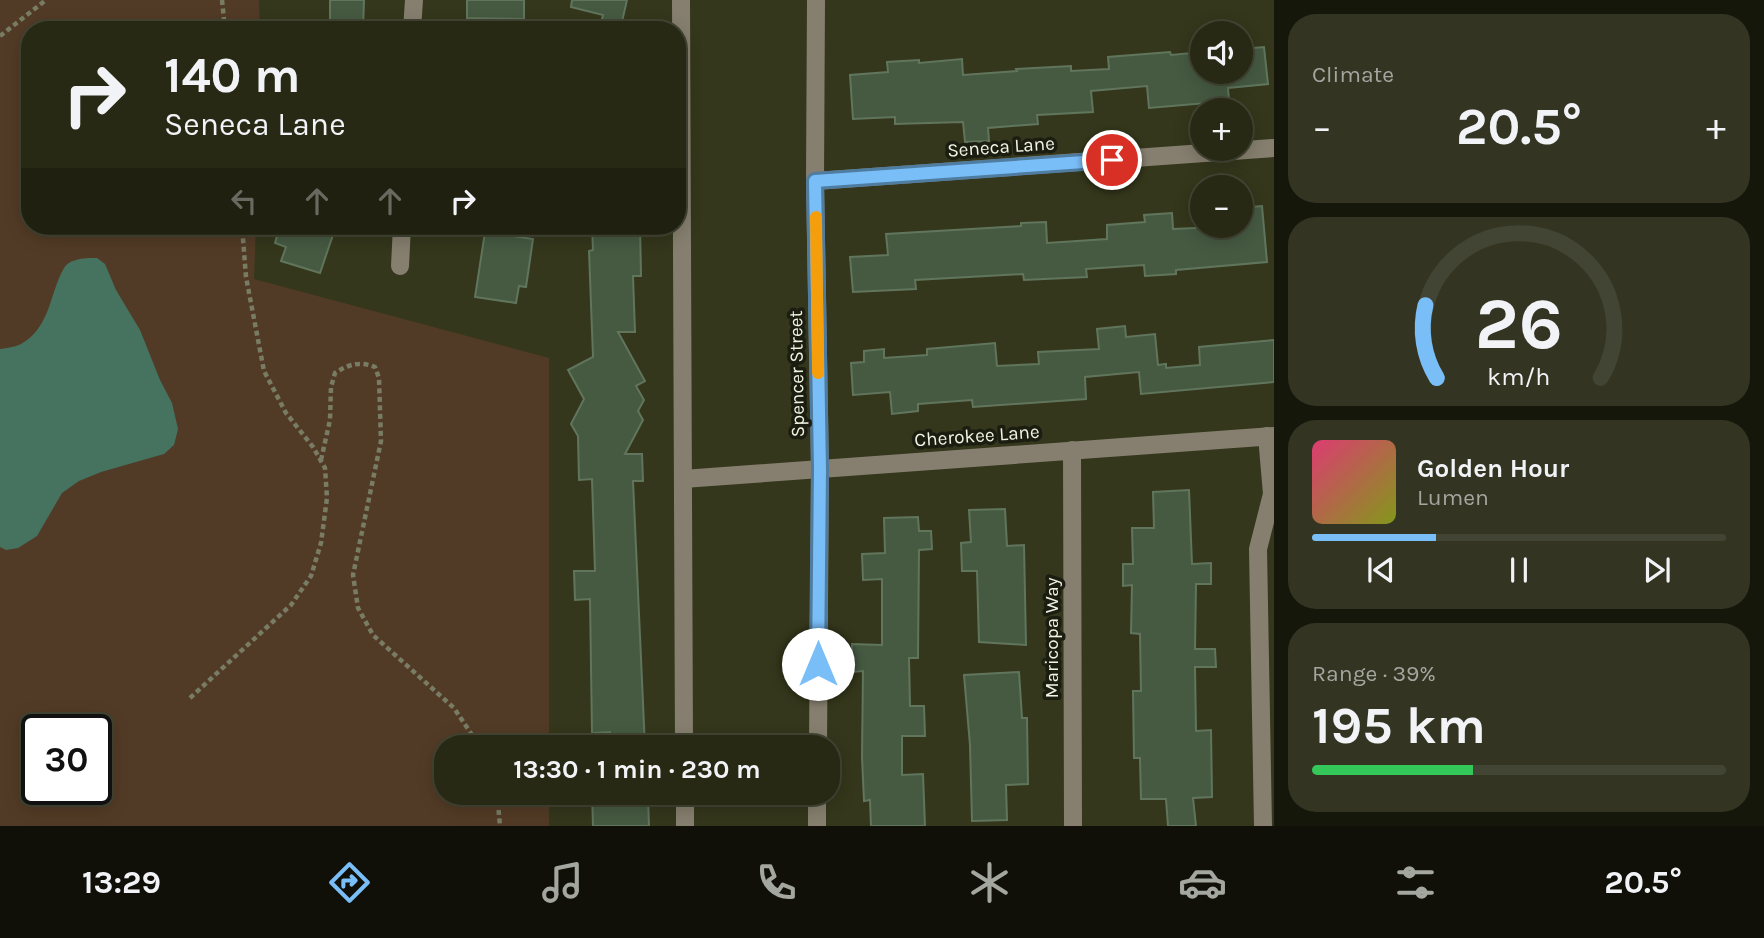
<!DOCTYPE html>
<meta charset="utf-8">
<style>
:root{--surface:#272914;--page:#333522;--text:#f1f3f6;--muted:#a4a6a0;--line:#434534;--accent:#7abef8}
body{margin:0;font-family:Karla,sans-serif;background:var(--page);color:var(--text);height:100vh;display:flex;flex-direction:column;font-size:26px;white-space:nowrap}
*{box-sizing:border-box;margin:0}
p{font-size:23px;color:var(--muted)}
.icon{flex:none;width:38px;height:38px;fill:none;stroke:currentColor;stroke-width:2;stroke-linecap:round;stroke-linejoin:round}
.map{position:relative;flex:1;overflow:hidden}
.drawer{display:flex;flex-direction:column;gap:14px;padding:14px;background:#15170b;width:490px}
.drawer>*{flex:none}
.banner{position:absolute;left:21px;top:21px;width:665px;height:214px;border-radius:28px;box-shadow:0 4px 18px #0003,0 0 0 2px var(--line);background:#272914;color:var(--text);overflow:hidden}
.controls{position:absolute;left:1190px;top:21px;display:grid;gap:14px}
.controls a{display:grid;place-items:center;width:63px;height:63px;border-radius:50%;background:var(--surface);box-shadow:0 4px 18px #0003,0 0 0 2px var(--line);font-size:35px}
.speed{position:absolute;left:21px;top:714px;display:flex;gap:14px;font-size:35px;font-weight:700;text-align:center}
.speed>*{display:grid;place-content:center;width:91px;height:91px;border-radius:50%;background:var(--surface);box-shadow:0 4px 18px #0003,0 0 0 2px var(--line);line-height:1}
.speed .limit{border:4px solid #111;border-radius:10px;background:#fff;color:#111}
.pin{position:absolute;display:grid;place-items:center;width:60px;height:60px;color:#fff;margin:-30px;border:4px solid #fff;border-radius:50%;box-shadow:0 2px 7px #0007}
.me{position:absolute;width:77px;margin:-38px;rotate:0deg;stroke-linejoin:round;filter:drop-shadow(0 0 5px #0008)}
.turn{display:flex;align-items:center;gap:24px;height:147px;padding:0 28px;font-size:32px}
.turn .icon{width:91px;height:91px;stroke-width:2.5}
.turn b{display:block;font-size:49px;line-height:60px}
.lanes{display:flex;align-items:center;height:66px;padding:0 28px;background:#0003;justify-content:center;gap:35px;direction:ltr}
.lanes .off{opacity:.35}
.big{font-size:52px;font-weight:700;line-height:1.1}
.drawer .card{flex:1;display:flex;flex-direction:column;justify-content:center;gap:10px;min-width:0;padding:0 24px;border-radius:28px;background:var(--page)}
.drawer .dial{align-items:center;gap:0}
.dial svg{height:182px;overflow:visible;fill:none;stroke:var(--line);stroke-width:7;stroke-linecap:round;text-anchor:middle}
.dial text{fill:var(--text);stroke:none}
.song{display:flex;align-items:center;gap:21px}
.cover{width:84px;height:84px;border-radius:10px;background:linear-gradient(135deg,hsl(340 70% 55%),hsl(70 70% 35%))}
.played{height:7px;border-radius:4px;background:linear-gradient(90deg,var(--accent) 30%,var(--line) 30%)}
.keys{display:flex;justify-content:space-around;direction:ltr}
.heat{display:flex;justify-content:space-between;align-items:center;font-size:38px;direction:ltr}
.charge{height:10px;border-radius:5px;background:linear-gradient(90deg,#34c759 39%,var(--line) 0)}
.trip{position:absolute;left:434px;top:735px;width:406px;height:70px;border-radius:28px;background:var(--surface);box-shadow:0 4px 18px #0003,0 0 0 2px var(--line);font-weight:700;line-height:70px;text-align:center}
.menu{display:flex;height:112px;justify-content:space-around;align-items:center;background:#101008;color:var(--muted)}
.menu .icon{width:49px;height:49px}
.menu .selected{color:var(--accent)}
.menu b{font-size:32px;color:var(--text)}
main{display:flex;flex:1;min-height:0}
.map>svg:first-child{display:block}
</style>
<main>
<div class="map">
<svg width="1274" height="826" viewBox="0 0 1274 826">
<rect width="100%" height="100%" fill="#34371b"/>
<path fill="#523b26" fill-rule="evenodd" d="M0,0H259L260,30H30V226H256L254,279L549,358V747H446V793H549V826H0ZM37,730H96V789H37Z"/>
<path fill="#467260" d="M88,258H97L105,264L116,290L140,330L160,380L172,403L178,429L174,445L164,454L101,472L79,481L62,493L37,536L18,548L6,550L0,547V349C7,348 15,347 21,344C51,327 49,294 64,268C69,260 79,259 88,258Z"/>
<g fill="#465a42" stroke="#60755c" stroke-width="2">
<path d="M330,0H364L363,30H330Z"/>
<path d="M467,0H524V19L467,18Z"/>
<path d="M572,0H627L620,30L600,27L603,15L571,7Z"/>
<path d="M1264,47L1268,84L1228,88L1229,101L1149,108L1147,86L1091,91L1093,112L1037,115L1038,124L988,128L989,141L965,142L963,122L895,124V117L853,119L850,75L888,72L887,62L919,60V63L962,59L963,75L1017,71L1016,69L1071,66V71L1109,69L1108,57L1170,52L1171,55L1202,52V72H1241V49Z"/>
<path d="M1262,206L1267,262L1176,270V274L1145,276L1144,265L1086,269L1087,277L1024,280L1023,274L915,280L916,289L853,292L850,257L888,255L886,234L1021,226V223L1046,222L1047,243L1107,239V225L1145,222L1144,215L1172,213L1173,229L1241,226V208Z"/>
<path d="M280,226H336L320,273L281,261L286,247L275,243Z"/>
<path d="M592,226H640L641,276H633L635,332H618L645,381L636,386L644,400L638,411L643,420L625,454H642L643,481H633L645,747H611L610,732L592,733L590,599L575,600L574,571H595L592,479L579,480L578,436L571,424L584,399L568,370L593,357L589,251L593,250Z"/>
<path d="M485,232L533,239L526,287L519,286L516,303L475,297Z"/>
<path d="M1125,326L1126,337L1155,334L1158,365L1166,364V368L1200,365L1199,347L1274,340V382L1141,394L1139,372L1085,377L1086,399L973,407L972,400L918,404V411L892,414L890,392L853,395L851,363L864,362V351L884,349V358L927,355V349L995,343L997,366L1039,364L1038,352L1099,349L1097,329Z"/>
<path d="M1189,490L1192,564L1211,563V584H1196L1195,649H1215L1216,667H1195L1196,731L1211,730L1212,797L1193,798L1196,826H1168L1166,799H1141L1140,758H1134L1133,691H1141L1140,634L1131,633L1132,585L1123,586V564H1133L1132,528H1154L1153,492Z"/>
<path d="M1005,509L1007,546L1024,545L1026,645L979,642L977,571H962L961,543L971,542L969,510Z"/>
<path d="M918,517L919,531H931L932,549L919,550L918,658H909L910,706H924L925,736H902V775L923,774L925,826H871L870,800L864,801L862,757L863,671L852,672V644L882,645V579L863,580L862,554L885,553L884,518Z"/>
<path d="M1019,672L1022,718H1027L1028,784L1006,785L1007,820L972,821L970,745L964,675Z"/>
<path d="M592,793H634L635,799L648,798L649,826H593Z"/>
</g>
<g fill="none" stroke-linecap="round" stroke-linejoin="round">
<g stroke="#797c64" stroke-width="4.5" stroke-dasharray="5 3.5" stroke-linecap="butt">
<path d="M222,0L225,30"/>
<path d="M0,36L46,0"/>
<path d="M321,460L330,420L331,387L335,373C349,364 360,361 375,367L379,378L381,441L353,575L358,608L373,635L454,708L480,747"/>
<path d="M190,698L291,605L311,576L321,543L327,498L325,468L313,447L286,413L264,371L246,277L242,226"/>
<path d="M497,793L500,826"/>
</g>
<g stroke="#867f6f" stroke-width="18">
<path d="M681,0L684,747"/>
<path d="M816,0L815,181L820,469L818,747"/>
<path d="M412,30L414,0"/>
<path d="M815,181L1274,148"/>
<path d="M400,266L402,226"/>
<path d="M1072,450L1073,826"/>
<path d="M683,479L1274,436"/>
<path d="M685,793V826"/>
<path d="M817,826V793"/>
<path d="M1263,826L1258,549L1272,494L1267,436"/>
</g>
</g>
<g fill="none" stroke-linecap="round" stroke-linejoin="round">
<defs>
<path id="route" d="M818,664L820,469L815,181L1112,160"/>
</defs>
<use href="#route" stroke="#4f7ca1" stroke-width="18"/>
<use href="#route" stroke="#7abef8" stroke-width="12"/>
<path stroke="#f59e0b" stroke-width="12" d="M816,217L818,373"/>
</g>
<g text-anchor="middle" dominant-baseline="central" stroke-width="7" stroke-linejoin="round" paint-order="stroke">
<g font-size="19" fill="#f0f3e2" stroke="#1b1d11">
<text transform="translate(1001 147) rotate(-4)">Seneca Lane</text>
<text transform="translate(797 374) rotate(-91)">Spencer Street</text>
<text transform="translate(977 436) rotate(-4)">Cherokee Lane</text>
<text transform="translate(1052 638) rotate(-90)">Maricopa Way</text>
</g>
</g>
</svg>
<div class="controls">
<a><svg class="icon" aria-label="sound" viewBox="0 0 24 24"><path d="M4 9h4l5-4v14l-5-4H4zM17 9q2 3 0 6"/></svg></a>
<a>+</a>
<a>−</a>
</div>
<div class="speed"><div class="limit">30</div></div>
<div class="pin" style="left:1112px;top:160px;background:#d93025"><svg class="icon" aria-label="arrive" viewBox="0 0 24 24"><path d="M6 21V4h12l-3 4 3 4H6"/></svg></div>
<svg class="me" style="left:818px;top:664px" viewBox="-20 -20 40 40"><circle r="19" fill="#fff"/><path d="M0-13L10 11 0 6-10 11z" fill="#7abef8"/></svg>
<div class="trip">13:30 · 1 min · 230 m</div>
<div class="banner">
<div class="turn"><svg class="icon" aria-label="right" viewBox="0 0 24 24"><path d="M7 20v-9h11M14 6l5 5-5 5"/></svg><div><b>140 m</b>Seneca Lane</div></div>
<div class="lanes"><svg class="icon off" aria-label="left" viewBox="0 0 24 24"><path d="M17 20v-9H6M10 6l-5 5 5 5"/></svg><svg class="icon off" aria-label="ahead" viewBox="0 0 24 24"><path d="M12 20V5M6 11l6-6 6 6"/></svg><svg class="icon off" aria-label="ahead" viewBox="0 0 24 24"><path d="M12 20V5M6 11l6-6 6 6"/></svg><svg class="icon" aria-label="right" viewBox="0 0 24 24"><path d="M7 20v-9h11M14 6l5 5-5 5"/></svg></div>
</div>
</div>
<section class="drawer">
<div class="card"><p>Climate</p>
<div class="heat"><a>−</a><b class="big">20.5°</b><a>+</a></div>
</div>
<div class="card dial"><svg viewBox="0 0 100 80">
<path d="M14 69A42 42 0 1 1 86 69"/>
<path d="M14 69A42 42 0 0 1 9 37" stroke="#7abef8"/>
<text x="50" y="56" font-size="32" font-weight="700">26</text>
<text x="50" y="72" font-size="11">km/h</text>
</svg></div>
<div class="card">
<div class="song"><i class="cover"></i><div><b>Golden Hour</b><p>Lumen</p></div></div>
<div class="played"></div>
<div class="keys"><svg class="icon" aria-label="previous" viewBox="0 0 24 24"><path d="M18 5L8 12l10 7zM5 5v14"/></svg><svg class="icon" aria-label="pause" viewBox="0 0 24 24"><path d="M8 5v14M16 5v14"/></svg><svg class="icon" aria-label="next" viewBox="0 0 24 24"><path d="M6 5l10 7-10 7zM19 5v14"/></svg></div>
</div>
<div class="card"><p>Range · 39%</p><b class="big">195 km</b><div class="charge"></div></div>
</section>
</main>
<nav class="menu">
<b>13:29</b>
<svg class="icon selected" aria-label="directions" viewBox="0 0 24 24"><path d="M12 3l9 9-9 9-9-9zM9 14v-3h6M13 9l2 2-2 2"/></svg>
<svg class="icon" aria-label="music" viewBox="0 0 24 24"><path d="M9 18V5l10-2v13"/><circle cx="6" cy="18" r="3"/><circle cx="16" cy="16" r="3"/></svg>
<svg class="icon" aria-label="phone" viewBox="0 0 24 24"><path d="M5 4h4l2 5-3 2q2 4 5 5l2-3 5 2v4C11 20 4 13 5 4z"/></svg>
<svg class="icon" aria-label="climate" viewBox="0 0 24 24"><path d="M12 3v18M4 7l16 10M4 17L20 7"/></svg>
<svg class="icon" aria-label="car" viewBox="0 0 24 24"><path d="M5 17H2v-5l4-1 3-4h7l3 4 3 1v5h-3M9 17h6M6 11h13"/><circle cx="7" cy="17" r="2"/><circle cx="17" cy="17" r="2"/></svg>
<svg class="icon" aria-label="filters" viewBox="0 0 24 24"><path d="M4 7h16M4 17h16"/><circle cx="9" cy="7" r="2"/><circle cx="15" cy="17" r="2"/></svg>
<b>20.5°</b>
</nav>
